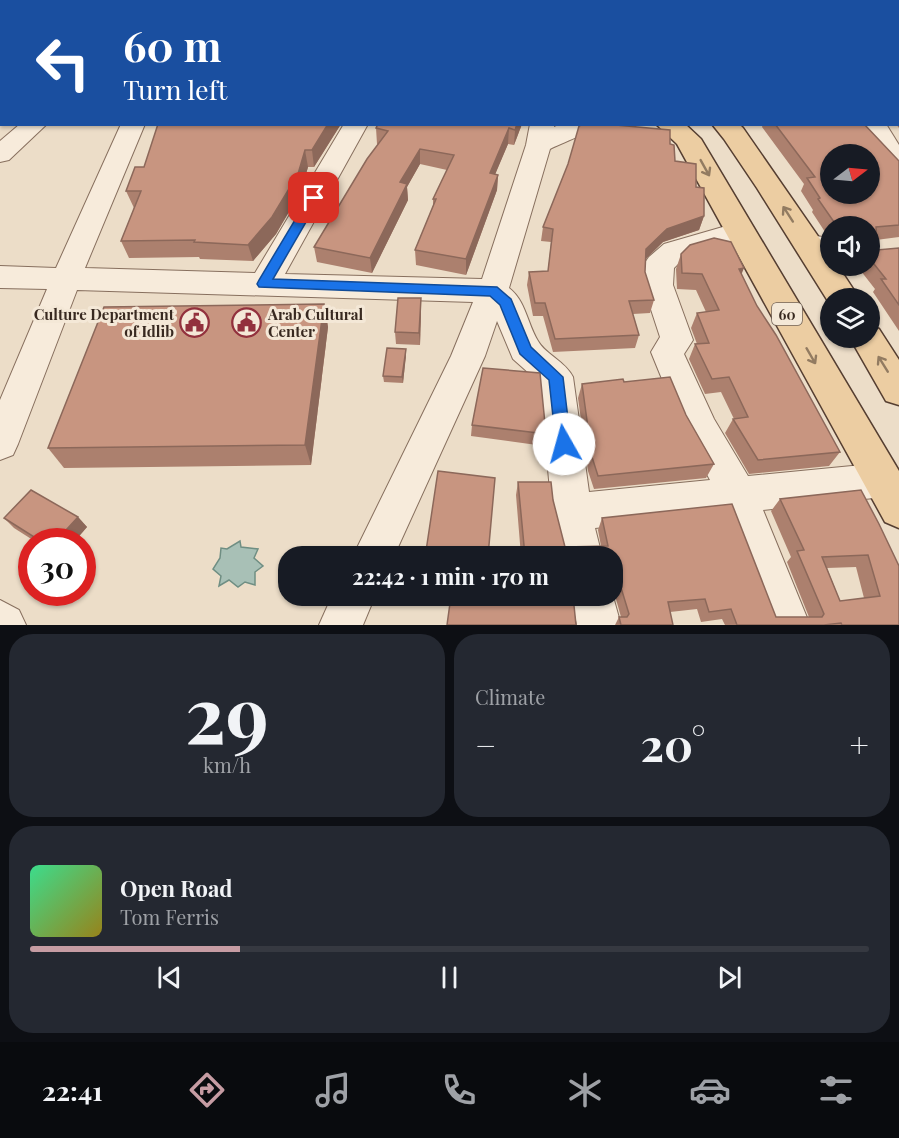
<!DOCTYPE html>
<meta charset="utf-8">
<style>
:root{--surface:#171b24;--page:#242831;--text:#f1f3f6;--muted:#9ea1a6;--line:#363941;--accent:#c69ca3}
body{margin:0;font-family:"Playfair Display",serif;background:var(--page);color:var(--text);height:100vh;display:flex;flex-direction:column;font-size:22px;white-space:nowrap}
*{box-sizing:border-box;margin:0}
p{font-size:20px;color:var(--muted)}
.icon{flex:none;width:33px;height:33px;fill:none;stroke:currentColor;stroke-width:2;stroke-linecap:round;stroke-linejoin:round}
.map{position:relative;height:625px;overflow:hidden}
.panel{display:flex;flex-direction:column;gap:9px;padding:9px;background:#0d0f14;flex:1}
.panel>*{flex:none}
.guide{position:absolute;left:0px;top:0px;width:900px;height:126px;box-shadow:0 2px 4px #0004;background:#1a4fa0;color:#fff;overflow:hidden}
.needle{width:39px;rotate:74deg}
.fabs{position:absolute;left:820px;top:144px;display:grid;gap:12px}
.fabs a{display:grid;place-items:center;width:60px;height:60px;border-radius:50%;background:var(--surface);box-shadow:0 2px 4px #0004;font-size:30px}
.speed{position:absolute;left:18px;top:528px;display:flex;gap:12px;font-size:30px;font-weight:700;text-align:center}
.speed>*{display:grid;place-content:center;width:78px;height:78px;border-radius:50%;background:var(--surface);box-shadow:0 2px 4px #0004;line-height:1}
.speed .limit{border:9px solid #d22;background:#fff;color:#111}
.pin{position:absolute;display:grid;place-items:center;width:51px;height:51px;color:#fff;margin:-26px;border-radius:12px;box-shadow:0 3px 9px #0006}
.me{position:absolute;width:66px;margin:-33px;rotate:353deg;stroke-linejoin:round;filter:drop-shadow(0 0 4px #0008)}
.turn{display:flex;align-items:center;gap:21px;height:126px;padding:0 24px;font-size:27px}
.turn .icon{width:78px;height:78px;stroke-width:2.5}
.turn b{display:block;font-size:42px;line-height:51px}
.big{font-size:45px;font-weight:700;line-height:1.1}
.panel .tile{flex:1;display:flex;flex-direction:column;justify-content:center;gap:9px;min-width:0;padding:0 21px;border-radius:24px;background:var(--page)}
.panel .dial{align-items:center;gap:0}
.dial b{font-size:78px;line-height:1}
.song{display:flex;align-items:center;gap:18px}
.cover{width:72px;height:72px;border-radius:9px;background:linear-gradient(135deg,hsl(150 70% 55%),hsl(50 70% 35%))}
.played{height:6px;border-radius:3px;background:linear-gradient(90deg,var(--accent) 25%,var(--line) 25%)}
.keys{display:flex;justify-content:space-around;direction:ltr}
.heat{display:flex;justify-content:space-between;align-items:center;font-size:33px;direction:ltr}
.panel .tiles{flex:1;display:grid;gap:9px;grid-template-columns:1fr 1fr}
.tile:last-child{grid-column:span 2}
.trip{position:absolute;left:278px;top:546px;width:345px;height:60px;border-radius:24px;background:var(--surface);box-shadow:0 2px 4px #0004;font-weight:700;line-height:60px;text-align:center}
.tabs{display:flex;height:96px;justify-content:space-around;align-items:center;background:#090b0e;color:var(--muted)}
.tabs .icon{width:42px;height:42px}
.tabs .current{color:var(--accent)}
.tabs b{font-size:27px;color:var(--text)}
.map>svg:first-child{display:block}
</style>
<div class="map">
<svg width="899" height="625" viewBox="0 0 899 625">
<rect width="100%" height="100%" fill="#ecddc8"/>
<path fill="#caca9c" d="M0,0H543V1L2,2L1,89Z"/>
<path fill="#a8c0b6" stroke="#6f8e83" stroke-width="1.5" d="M240,541L241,547L258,549L254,558L263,566L255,572V585L245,582L238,587L229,580L219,586L221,576L213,569L220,558L221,548L227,549Z"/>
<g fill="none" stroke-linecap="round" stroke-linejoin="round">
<defs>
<g id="minor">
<rect x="898" y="53" width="1" height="14"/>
<rect x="0" y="90" width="2" height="14"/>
<rect x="898" y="98" width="1" height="14"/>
<path d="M20,124H47L9,160L0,162V141Z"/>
<path d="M121,124H145L85,268L255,273L344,124H368L285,274L482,279L526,145L530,124H554V127L561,124H598C593,132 561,143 550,149L509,288C526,301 527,323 538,341C546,355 565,361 573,377L589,492L710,480L682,428L651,352L660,337L643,285L644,264L649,257L664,244L740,222L750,225L754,232L750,239L684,258L674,268L673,285L693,340L684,354L714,419L748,476L883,463L896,468L899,474L896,492L883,497L763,510L810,625H766L726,514L595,528L602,556H562L552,512L540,383L513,359L497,321L485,356L394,556H353L451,356L473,302L77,290L18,444L13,455L0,460V400L47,289L0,288V266L56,268Z"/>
<path d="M861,124H886L899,145V173L890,171Z"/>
<path d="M808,235L831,238V258L798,252L794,245L798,238Z"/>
<path d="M612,593L621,625H577L571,596H612Z"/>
<path d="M332,596H375L363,625H319Z"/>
<path d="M0,600L19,610L26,625H0Z"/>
</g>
<g id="major">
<path d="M583,0H603L604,2H583Z"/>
<path d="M656,124H685L701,139L899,471V528L885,522L677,144Z"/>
<path d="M712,124H739L743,128L831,255V266H838L859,298H831V306L757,188L724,139Z"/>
<path d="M870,326L879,329L899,360V405L886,401L850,338H870Z"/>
</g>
</defs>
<use href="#minor" stroke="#876f5e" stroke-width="2"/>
<use href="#major" stroke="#553e31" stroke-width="3"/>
<g stroke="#876f5e" stroke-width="3" stroke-dasharray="3 2" stroke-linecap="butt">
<path d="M177,0L180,2"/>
<path d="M240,2L244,0"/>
<path d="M283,2L285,0"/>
<path d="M334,2L338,0"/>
</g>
<use href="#minor" fill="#f7ebdb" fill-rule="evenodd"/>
<use href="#major" fill="#eccda2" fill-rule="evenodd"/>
</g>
<g fill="#ac806e" fill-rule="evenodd">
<path d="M623,0H660V2H622Z"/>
<path d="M898,106H899V128L896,124H898Z"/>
<path d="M341,124L314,167H308L301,191L276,234L253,261L200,259L199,257L129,258L121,241L134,208L126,191L144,167Z"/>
<path d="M522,124L514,145L508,144L495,174L498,175L497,190L466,275L416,265L415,250L433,206V199L447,170L420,164L407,187L408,200L372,273L317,262L314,247L378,144H377L376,128Z"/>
<path d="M763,124H864L899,161V237L876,240L877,250L899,248V331L873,292L875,289L857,266H870V226H831V236L827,235L812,212L813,210L801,191L804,184L762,127Z"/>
<path d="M670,144L675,161L696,187L704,216L699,230L663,242L645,259V272L654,300L650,313L633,314L639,335L635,348L553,352L543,316H533L527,285L529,272L548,271L551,242L541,241L543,227Z"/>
<path d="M681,254L741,274L757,306L840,452L829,466L749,474L725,433L733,419H734L721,392L705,394L689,359L695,344H697L691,328L697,313L706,312L696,290L677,289L676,269Z"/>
<path d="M421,298V310L420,345L396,344L395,332Z"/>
<path d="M324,304L328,327L311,465L64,468L48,448Z"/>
<path d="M406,355L403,383L384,382L383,376Z"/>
<path d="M624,382L686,415L714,464L706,478L594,489L588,471L578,398L582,384Z"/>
<path d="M472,425L546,434L544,446L471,436Z"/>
<path d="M518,482L553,500L565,547L601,546L598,530L602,518L776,617H809L787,562L791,557L771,511L780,499L861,490L899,625H725L722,619L701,622L697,609L670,612L673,625H615L619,617H621L614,592L612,591V556H521L516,495ZM856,567L864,598L840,601L827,568Z"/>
<path d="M78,517L87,527L74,542H36L14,528L4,518Z"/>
<path d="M426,551L488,556H426Z"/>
</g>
<g fill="#8c685a">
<path d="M328,124H341L314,167L312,150Z"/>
<path d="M517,124H522L514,145L515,130Z"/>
<path d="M509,128L508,144L489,189L490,173Z"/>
<path d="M420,149V164L407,187L408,200L372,273L370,258L400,182Z"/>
<path d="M305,150L308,167L301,191L276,234L253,261L248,245Z"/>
<path d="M498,175L497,190L466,275V259Z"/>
<path d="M704,216L699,230L663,242L642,263L646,249L667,229Z"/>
<path d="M744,268L738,283L739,269Z"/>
<path d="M421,298V310L420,345L419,333Z"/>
<path d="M324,304L328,327L311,465L305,445Z"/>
<path d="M406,349V355L403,383L402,377Z"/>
<path d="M78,517L87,527L74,542H55Z"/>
<path d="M617,580L612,590V586L613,583Z"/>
</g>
<g fill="#c89580" stroke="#8c685a" stroke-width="1.5" fill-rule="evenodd">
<path d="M763,0H824L825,2H764Z"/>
<path d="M158,124H328L312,150H305L298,174L272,217L248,245L194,242L195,240L121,241L141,191H126L135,167H144Z"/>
<path d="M378,124H517L515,130L509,128L490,173L498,175L466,259L415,250L436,199H433L454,155L420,149L400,182L407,184L370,258L314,247L367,159L388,131L376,128Z"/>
<path d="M583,124H605L670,130V144L674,145L675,161L696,164V187L704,188V216L667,229L646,249L645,272L654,300L629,301L639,335L555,339L545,303H535L529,272L548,271L553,229L543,227L568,164L579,126Z"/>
<path d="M775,124H864L899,161V225L876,227L877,250L899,248V305L881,279H886L870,259V226H840V223L834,222L818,199L820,198L807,178L815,177ZM831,154H870V194H831Z"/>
<path d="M714,238L731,242L744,268L739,269L757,306L776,335L840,452L758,460L733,419L748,417L729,377L712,379L695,344L709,343L697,313L719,310L702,274L682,273L681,254L690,245Z"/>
<path d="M398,298H421L419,333L395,332Z"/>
<path d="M324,304L305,445L48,448L104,307Z"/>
<path d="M387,348L406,349L402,377L383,376Z"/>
<path d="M483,368L540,373L546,434L472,425Z"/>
<path d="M670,377L686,415L714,464L598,476L592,457L582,384L623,379L624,382Z"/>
<path d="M438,471L495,478L488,556H456V555L426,551Z"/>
<path d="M518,482H551L553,500L565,547L608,546L602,518L732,504L776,617H822L824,614L797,551L804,550L780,499L861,490L879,524L899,566V625H842L841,623L824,625H737L731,609L709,612L705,599L668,602L673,625H621L619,617H627L629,614L619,581L617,580L613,583L612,577V556H525ZM868,555L880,596L840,601L822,557Z"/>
<path d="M31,490L78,517L55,542H42L4,518Z"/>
<path d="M451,596H573L576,625H447Z"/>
</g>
<defs><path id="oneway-shaft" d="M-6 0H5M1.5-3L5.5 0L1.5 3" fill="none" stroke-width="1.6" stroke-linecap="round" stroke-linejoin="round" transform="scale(1.5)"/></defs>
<g stroke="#927b61">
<use href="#oneway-shaft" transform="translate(705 168) rotate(61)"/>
<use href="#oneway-shaft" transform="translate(788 214) rotate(-123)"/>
<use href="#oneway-shaft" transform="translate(811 356) rotate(60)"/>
<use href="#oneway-shaft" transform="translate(883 364) rotate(-122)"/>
</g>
<path fill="#1a73e8" stroke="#114b97" stroke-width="1.5" d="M314,194L320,198L273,279L497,287L511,299L531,347L563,377L571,444L569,449L564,451L558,449L556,444L549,380L520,354L500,305L490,296L259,287L257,284L259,280L310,195Z"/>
<defs>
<symbol id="civic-ring" viewBox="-11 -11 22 22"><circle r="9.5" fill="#f4e8d7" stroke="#92313d" stroke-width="1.5"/><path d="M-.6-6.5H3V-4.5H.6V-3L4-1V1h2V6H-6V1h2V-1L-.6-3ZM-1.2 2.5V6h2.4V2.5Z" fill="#92313d"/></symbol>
</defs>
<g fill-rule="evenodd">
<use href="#civic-ring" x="178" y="306" width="33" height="33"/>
<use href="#civic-ring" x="230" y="306" width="33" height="33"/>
</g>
<g text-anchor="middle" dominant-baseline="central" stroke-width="6" stroke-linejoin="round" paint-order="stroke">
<rect fill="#f4e8d7" stroke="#706257" stroke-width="1.5" x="772" y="303" width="30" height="22" rx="4.5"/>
<g font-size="14" font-weight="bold" fill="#382920">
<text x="787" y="314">60</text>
</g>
<g font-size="15" font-weight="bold" fill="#382920" stroke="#f4e8d7" text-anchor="end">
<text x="174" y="314">Culture Department<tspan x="174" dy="17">of Idlib</tspan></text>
<text x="268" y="314" text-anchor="start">Arab Cultural<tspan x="268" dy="17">Center</tspan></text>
</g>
</g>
</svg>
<div class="fabs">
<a><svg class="needle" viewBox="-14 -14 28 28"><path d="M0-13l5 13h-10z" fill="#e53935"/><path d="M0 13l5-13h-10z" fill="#9ea1a6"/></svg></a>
<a><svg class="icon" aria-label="sound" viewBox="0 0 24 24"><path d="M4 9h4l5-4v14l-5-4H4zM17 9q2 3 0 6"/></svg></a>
<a><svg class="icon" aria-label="layers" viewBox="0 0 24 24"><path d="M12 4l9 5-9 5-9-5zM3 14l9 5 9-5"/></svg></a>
</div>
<div class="speed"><div class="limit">30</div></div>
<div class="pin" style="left:314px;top:198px;background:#d93025"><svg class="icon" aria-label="arrive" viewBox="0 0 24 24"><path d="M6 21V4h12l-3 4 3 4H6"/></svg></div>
<svg class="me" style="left:564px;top:444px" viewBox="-20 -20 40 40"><circle r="19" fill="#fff"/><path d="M0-13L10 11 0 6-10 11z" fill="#1a73e8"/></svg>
<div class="trip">22:42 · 1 min · 170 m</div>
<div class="guide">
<div class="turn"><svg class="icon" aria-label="left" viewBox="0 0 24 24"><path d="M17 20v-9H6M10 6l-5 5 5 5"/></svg><div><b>60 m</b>Turn left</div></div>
</div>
</div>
<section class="panel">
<div class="tiles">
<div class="tile dial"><b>29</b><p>km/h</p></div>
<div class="tile"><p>Climate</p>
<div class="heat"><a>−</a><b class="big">20°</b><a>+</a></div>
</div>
<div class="tile">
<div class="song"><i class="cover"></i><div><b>Open Road</b><p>Tom Ferris</p></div></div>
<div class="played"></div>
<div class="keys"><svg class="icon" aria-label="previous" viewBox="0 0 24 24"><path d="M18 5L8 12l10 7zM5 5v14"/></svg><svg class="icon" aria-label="pause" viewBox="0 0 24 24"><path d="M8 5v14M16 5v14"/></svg><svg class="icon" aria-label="next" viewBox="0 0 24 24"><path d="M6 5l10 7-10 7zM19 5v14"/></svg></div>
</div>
</div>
</section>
<nav class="tabs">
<b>22:41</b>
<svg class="icon current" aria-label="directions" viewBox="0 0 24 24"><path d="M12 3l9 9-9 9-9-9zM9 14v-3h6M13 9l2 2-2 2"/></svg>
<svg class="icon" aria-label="music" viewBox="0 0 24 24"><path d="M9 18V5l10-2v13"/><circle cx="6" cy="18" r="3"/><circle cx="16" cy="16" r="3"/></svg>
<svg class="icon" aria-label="phone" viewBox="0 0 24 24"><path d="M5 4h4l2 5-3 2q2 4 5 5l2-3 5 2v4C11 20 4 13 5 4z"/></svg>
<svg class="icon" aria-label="climate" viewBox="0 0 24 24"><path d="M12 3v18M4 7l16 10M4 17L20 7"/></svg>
<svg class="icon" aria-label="car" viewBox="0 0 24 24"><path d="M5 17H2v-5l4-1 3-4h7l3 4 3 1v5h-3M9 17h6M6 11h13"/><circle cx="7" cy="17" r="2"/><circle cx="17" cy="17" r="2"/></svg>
<svg class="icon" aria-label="filters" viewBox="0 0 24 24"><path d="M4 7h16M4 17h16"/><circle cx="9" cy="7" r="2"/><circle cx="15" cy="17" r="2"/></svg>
</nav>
